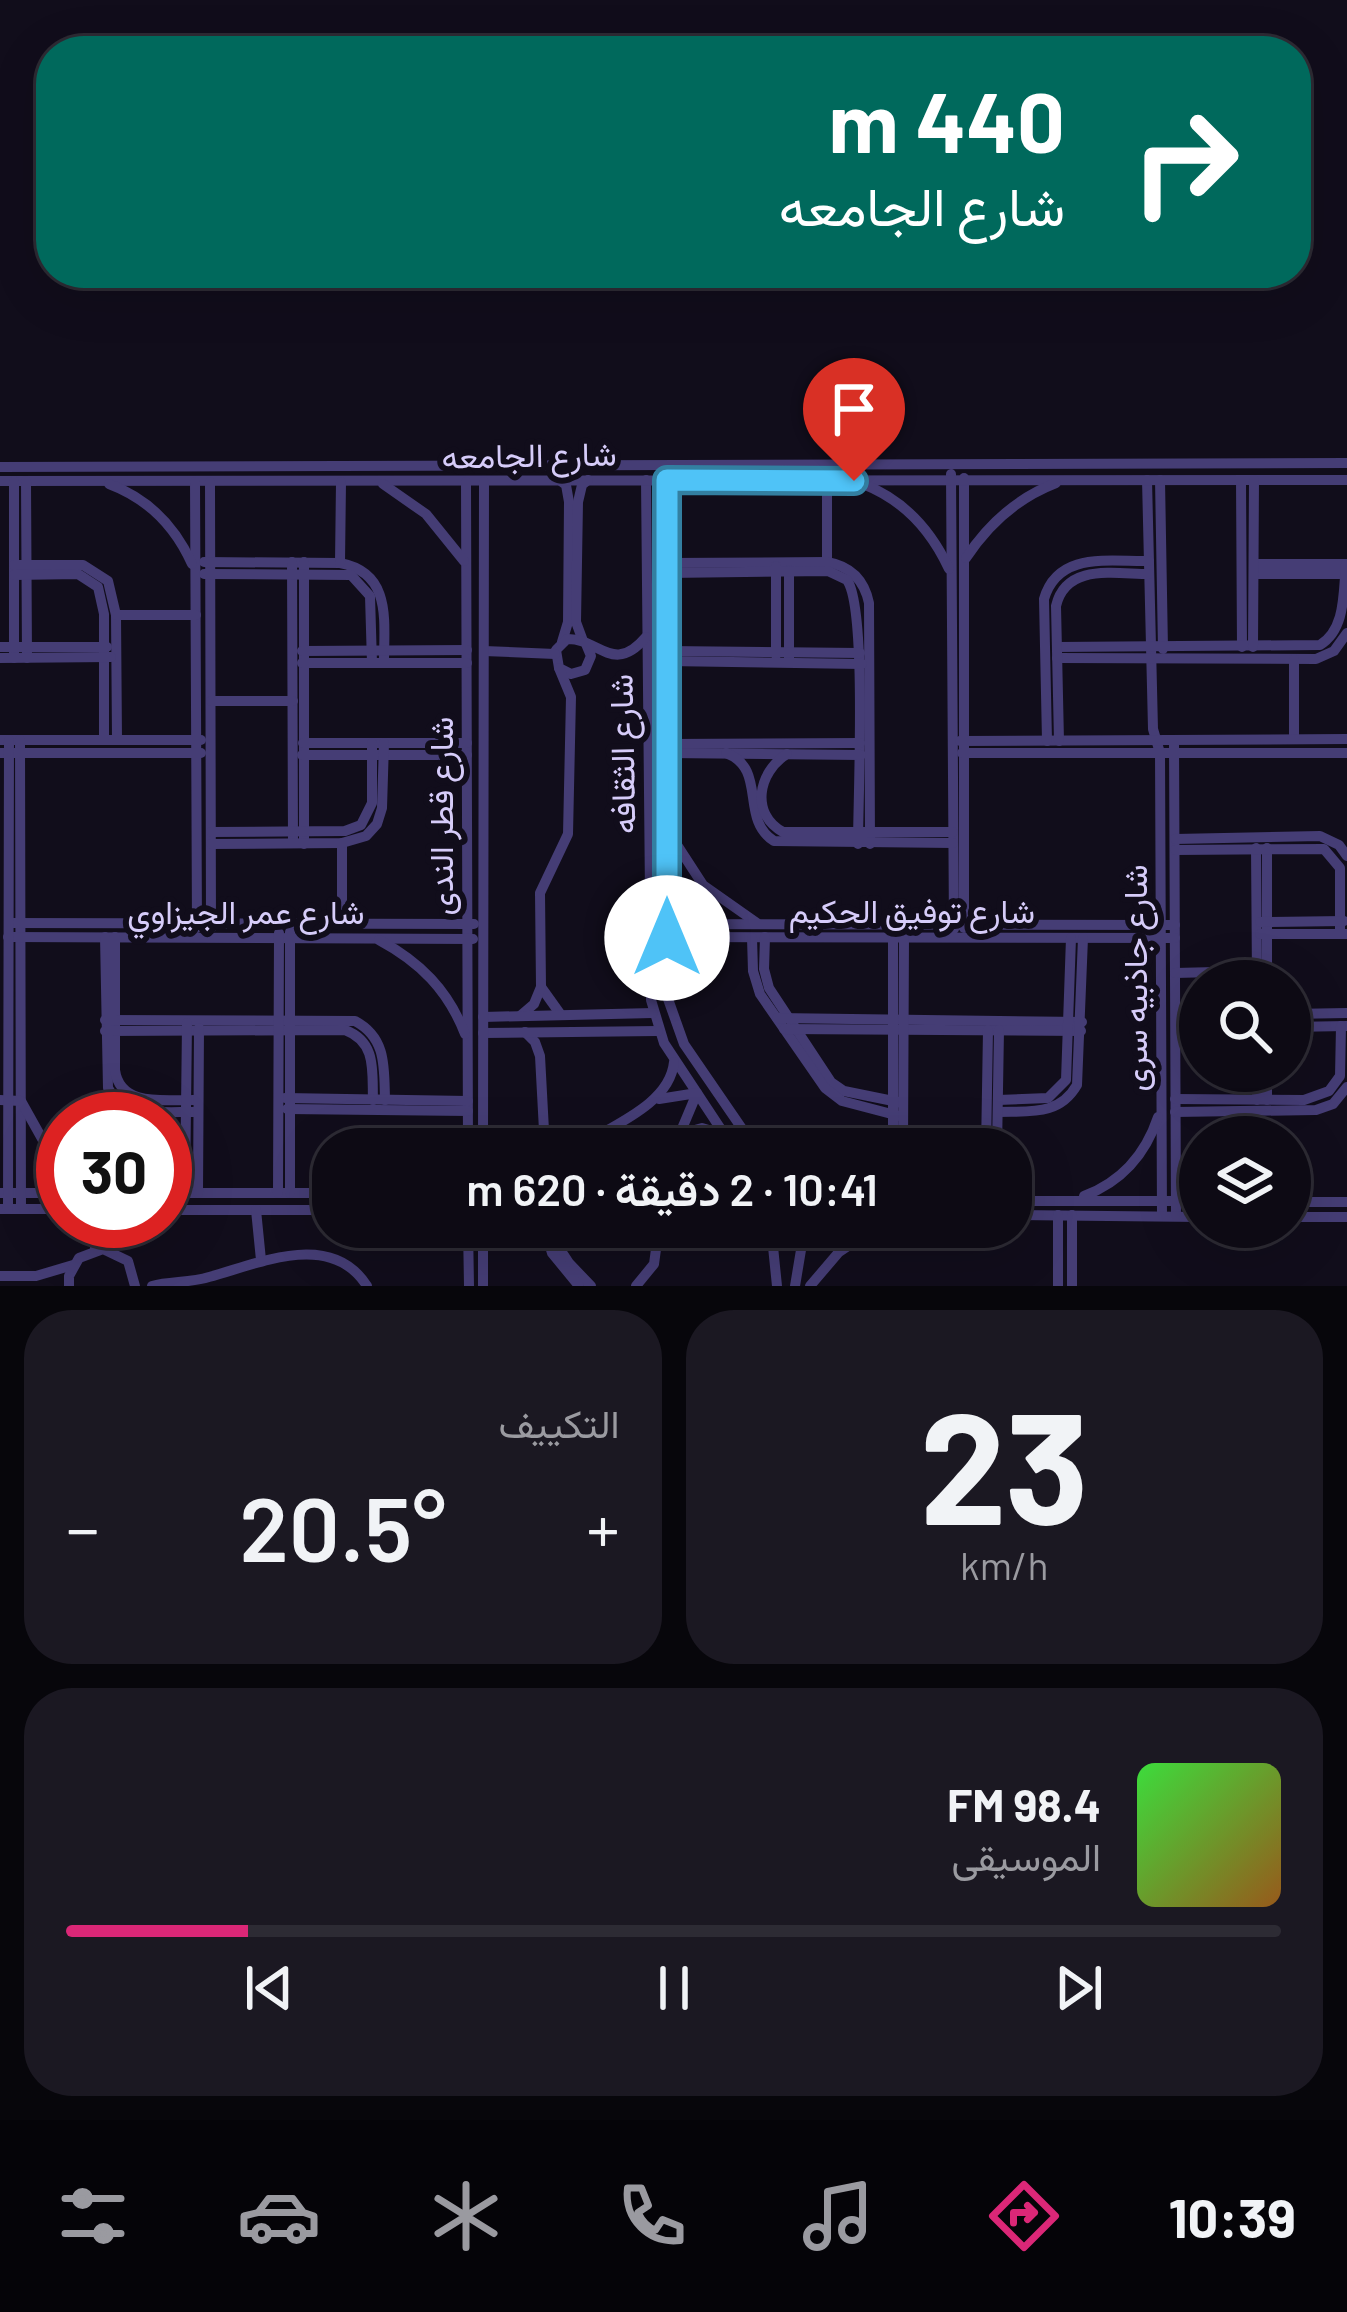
<!DOCTYPE html>
<html lang="ar">
<meta charset="utf-8">
<style>
:root{--surface:#0d0a14;--page:#1b1822;--text:#f1f3f6;--muted:#9a9aa0;--line:#2d2b34;--accent:#db2777}
body{margin:0;font-family:Barlow,Vazirmatn,sans-serif;background:var(--page);color:var(--text);direction:rtl;height:100vh;display:flex;flex-direction:column;font-size:45px;white-space:nowrap}
*{box-sizing:border-box;margin:0}
p{font-size:39px;color:var(--muted)}
.icon{flex:none;width:66px;height:66px;fill:none;stroke:currentColor;stroke-width:2;stroke-linecap:round;stroke-linejoin:round}
.map{position:relative;height:1286px;overflow:hidden;direction:ltr}
.details{display:flex;flex-direction:column;gap:24px;padding:24px;background:#07060b;flex:1}
.details>*{flex:none}
.top-card{position:absolute;left:36px;top:36px;width:1275px;height:252px;border-radius:48px;box-shadow:0 12px 48px #0002,0 0 0 3px var(--line);direction:rtl;background:#00695c;color:#fff;overflow:hidden}
.fabs{position:absolute;left:1179px;top:960px;display:grid;gap:24px}
.fabs a{display:grid;place-items:center;width:132px;height:132px;border-radius:50%;background:var(--surface);box-shadow:0 12px 48px #0002,0 0 0 3px var(--line);font-size:60px}
.speed{position:absolute;left:36px;top:1092px;display:flex;gap:24px;font-size:60px;font-weight:700;text-align:center}
.speed>*{display:grid;place-content:center;width:156px;height:156px;border-radius:50%;background:var(--surface);box-shadow:0 12px 48px #0002,0 0 0 3px var(--line);line-height:1}
.speed .limit{border:18px solid #d22;background:#fff;color:#111}
.pin{position:absolute;display:grid;place-items:center;width:102px;height:102px;color:#fff;margin:-123px -51px;border-radius:50% 50% 50% 0;rotate:-45deg;box-shadow:0 0 12px #0007}
.pin .icon{rotate:45deg}
.me{position:absolute;width:132px;margin:-66px;rotate:0deg;stroke-linejoin:round;filter:drop-shadow(0 0 9px #0008)}
.turn{display:flex;align-items:center;gap:42px;height:252px;padding:0 48px;font-size:54px}
.turn .icon{width:156px;height:156px;stroke-width:2.5}
.turn b{display:block;font-size:84px;line-height:102px}
.big{font-size:90px;font-weight:600;line-height:1.1}
.details .tile{flex:1;display:flex;flex-direction:column;justify-content:center;gap:18px;min-width:0;padding:0 42px;border-radius:48px;background:var(--page)}
.details .dial{align-items:center;gap:0}
.dial b{font-size:156px;line-height:1}
.song{display:flex;align-items:center;gap:36px}
.cover{width:144px;height:144px;border-radius:18px;background:linear-gradient(135deg,hsl(120 70% 55%),hsl(30 70% 35%))}
.played{height:12px;border-radius:6px;background:linear-gradient(90deg,var(--accent) 15%,var(--line) 15%)}
.keys{display:flex;justify-content:space-around;direction:ltr}
.heat{display:flex;justify-content:space-between;align-items:center;font-size:66px;direction:ltr}
.details .tiles{flex:1;display:grid;gap:24px;grid-template-columns:1fr 1fr}
.tile:last-child{grid-column:span 2}
.trip{position:absolute;left:312px;top:1128px;width:720px;height:120px;border-radius:48px;background:var(--surface);box-shadow:0 12px 48px #0002,0 0 0 3px var(--line);font-weight:600;line-height:120px;text-align:center;direction:rtl}
.tab-bar{display:flex;height:192px;justify-content:space-around;align-items:center;background:#050408;color:var(--muted)}
.tab-bar .icon{width:84px;height:84px}
.tab-bar .selected{color:var(--accent)}
.tab-bar b{font-size:54px;color:var(--text)}
.map>svg:first-child{display:block}
</style>
<div class="map">
<svg width="1347" height="1286" viewBox="0 0 1347 1286">
<rect width="100%" height="100%" fill="#110d1b"/>
<g fill="none" stroke-linecap="round" stroke-linejoin="round">
<g stroke="#453d75" stroke-width="10">
<path d="M0,467L1347,463"/>
<path d="M951,474L954,929"/>
<path d="M557,478L566,485L569,502L568,622L562,642"/>
<path d="M964,478V928"/>
<path d="M646,480L651,1000L664,1043L734,1149"/>
<path d="M667,480L668,999L684,1044L756,1149"/>
<path d="M1147,480L1153,729L1160,753L1162,1216"/>
<path d="M1160,480L1163,649"/>
<path d="M1241,480L1242,647"/>
<path d="M0,481L1347,480"/>
<path d="M14,481V658"/>
<path d="M26,481L27,658"/>
<path d="M827,481V562"/>
<path d="M195,482L197,928"/>
<path d="M210,482L211,928"/>
<path d="M466,482L468,1149"/>
<path d="M109,484C149,499 175,526 192,564"/>
<path d="M383,484L426,514L464,561"/>
<path d="M863,484C904,500 931,530 949,569"/>
<path d="M966,558C989,523 1017,498 1056,483"/>
<path d="M204,562L340,563C392,573 384,620 384,663"/>
<path d="M292,562L293,843"/>
<path d="M304,562V844"/>
<path d="M340,563L341,482"/>
<path d="M667,563L827,562C850,566 864,579 869,603L870,844"/>
<path d="M1254,564H1347"/>
<path d="M14,565H83L108,581L116,615L117,740"/>
<path d="M789,570V660"/>
<path d="M668,573L828,571L847,580C867,608 858,797 858,844"/>
<path d="M204,574L351,575L370,596L372,663"/>
<path d="M1254,574H1346"/>
<path d="M14,575L78,574L98,587L104,614V740"/>
<path d="M116,615H196"/>
<path d="M583,641L576,622L578,502L582,485L588,480"/>
<path d="M586,644L591,656L585,670L571,674L559,668L556,650L567,639C599,638 613,676 646,637"/>
<path d="M0,647H107"/>
<path d="M1057,647L1320,645C1346,629 1343,593 1346,564"/>
<path d="M1253,647L1254,480"/>
<path d="M302,651L467,650"/>
<path d="M484,651L555,654"/>
<path d="M667,651L860,653"/>
<path d="M776,655V566"/>
<path d="M0,658L111,657"/>
<path d="M1057,658L1316,659L1334,651L1347,633"/>
<path d="M1294,659V739"/>
<path d="M667,661L862,664"/>
<path d="M302,663H467"/>
<path d="M211,701H293"/>
<path d="M0,740H201"/>
<path d="M20,740L21,1209"/>
<path d="M1174,740L1176,1216"/>
<path d="M960,741L1347,739"/>
<path d="M1047,741L1044,599C1058,551 1109,562 1149,561"/>
<path d="M1059,741L1056,606C1066,563 1115,574 1149,574"/>
<path d="M303,743H467"/>
<path d="M667,744L860,743"/>
<path d="M0,753H201"/>
<path d="M667,753L861,755"/>
<path d="M726,753C768,769 739,819 774,841L953,843"/>
<path d="M962,753H1347"/>
<path d="M787,754C758,772 750,814 783,832H953"/>
<path d="M302,755H467"/>
<path d="M668,831L703,885L757,923"/>
<path d="M211,832L345,831L361,825L372,803V743"/>
<path d="M1175,839L1320,836L1339,845L1347,856"/>
<path d="M342,843V924"/>
<path d="M211,844L342,843L366,836L377,824L382,808L384,743"/>
<path d="M1256,848L1257,981"/>
<path d="M1267,848V981"/>
<path d="M1175,850L1324,849L1340,868V934"/>
<path d="M1260,922L1344,921"/>
<path d="M9,923L474,924"/>
<path d="M650,924L1175,925"/>
<path d="M1260,934H1347"/>
<path d="M8,937L473,939"/>
<path d="M105,937L108,1088C126,1119 167,1111 198,1112"/>
<path d="M115,937V1070C120,1109 168,1099 198,1100"/>
<path d="M665,937L1175,938"/>
<path d="M765,937L764,969L769,988L831,1082L844,1091L903,1103"/>
<path d="M752,938L753,971L760,994L825,1088L842,1101L903,1117"/>
<path d="M379,940C420,962 448,990 465,1034"/>
<path d="M1175,973L1257,971"/>
<path d="M541,987L561,1015"/>
<path d="M1290,1014L1347,1013"/>
<path d="M520,1016L534,1004L541,987L540,893L568,834L571,697L559,668"/>
<path d="M483,1017L653,1013"/>
<path d="M777,1018L1082,1022"/>
<path d="M105,1020L355,1021C387,1038 384,1068 385,1100"/>
<path d="M1290,1027L1347,1026"/>
<path d="M784,1029L1081,1031"/>
<path d="M105,1031L345,1030C377,1042 372,1071 373,1100"/>
<path d="M525,1032L535,1042L540,1056L545,1149"/>
<path d="M483,1033L658,1031"/>
<path d="M1257,1071V1100"/>
<path d="M1267,1071V1100"/>
<path d="M285,1098L468,1101"/>
<path d="M659,1099L697,1093L681,1131"/>
<path d="M1175,1099L1304,1100L1329,1091L1340,1076L1341,1026"/>
<path d="M0,1100L21,1101L45,1144L63,1164"/>
<path d="M998,1100L1048,1098L1066,1080L1071,938"/>
<path d="M287,1109L468,1111"/>
<path d="M998,1112C1030,1111 1059,1116 1077,1085L1083,938"/>
<path d="M1175,1112L1316,1110L1333,1104L1347,1087"/>
<path d="M580,1146C613,1125 670,1104 674,1062"/>
<path d="M483,1149L484,482"/>
<path d="M549,1149L641,1145L702,1128L722,1134"/>
<path d="M893,1149V937"/>
<path d="M903,1149L904,937"/>
<path d="M986,1149L988,1030"/>
<path d="M997,1149L999,1030"/>
<path d="M0,1193H63"/>
<path d="M165,1193H333"/>
<path d="M185,1193L187,1023"/>
<path d="M198,1193L199,1028"/>
<path d="M278,1193L279,933"/>
<path d="M290,1193V932"/>
<path d="M1084,1196C1121,1182 1145,1156 1158,1117"/>
<path d="M1011,1201H1200"/>
<path d="M1290,1202H1347"/>
<path d="M0,1209H63"/>
<path d="M8,1209L9,740"/>
<path d="M165,1210H333"/>
<path d="M256,1210L261,1260"/>
<path d="M1011,1215L1200,1217"/>
<path d="M1290,1217H1347"/>
<path d="M468,1227L469,1286"/>
<path d="M771,1227L777,1286"/>
<path d="M774,1227L790,1235L810,1227"/>
<path d="M546,1228L569,1263L591,1286"/>
<path d="M545,1229L552,1253L579,1286"/>
<path d="M95,1249L96,1221"/>
<path d="M111,1250L113,1221"/>
<path d="M0,1276H36L73,1265"/>
<path d="M69,1286V1276L79,1258L103,1249L128,1261L135,1286"/>
<path d="M152,1286C170,1281 190,1283 209,1277C258,1264 331,1229 367,1286"/>
<path d="M483,1286V1227"/>
<path d="M636,1286L654,1264L659,1227"/>
<path d="M795,1286L804,1232"/>
<path d="M810,1286L839,1252L876,1227"/>
<path d="M1058,1286V1215"/>
<path d="M1072,1286V1215"/>
</g>
</g>
<g fill="none" stroke-linecap="round" stroke-linejoin="round">
<defs>
<path id="route" d="M667,938V480L854,481"/>
</defs>
<use href="#route" stroke="#337fa1" stroke-width="30"/>
<use href="#route" stroke="#4fc3f7" stroke-width="21"/>
</g>
<g text-anchor="middle" dominant-baseline="central" stroke-width="12" stroke-linejoin="round" paint-order="stroke">
<g font-size="33" fill="#d6ccf9" stroke="#110d1b">
<text transform="translate(529 454) rotate(-1)">شارع الجامعه</text>
<text transform="translate(621 754) rotate(-91)">شارع الثقافه</text>
<text transform="translate(440 816) rotate(-90)">شارع قطر الندى</text>
<text x="912" y="910">شارع توفيق الحكيم</text>
<text x="246" y="911">شارع عمر الجيزاوي</text>
<text transform="translate(1134 978) rotate(-90)">شارع جاذبيه سرى</text>
</g>
</g>
</svg>
<div class="fabs">
<a><svg class="icon" aria-label="search" viewBox="0 0 24 24"><circle cx="10" cy="10" r="6"/><path d="M15 15l6 6"/></svg></a>
<a><svg class="icon" aria-label="layers" viewBox="0 0 24 24"><path d="M12 4l9 5-9 5-9-5zM3 14l9 5 9-5"/></svg></a>
</div>
<div class="speed"><div class="limit">30</div></div>
<div class="pin" style="left:854px;top:481px;background:#d93025"><svg class="icon" aria-label="arrive" viewBox="0 0 24 24"><path d="M6 21V4h12l-3 4 3 4H6"/></svg></div>
<svg class="me" style="left:667px;top:938px" viewBox="-20 -20 40 40"><circle r="19" fill="#fff"/><path d="M0-13L10 11 0 6-10 11z" fill="#4fc3f7"/></svg>
<div class="trip">10:41 · 2 دقيقة · 620 m</div>
<div class="top-card">
<div class="turn"><svg class="icon" aria-label="right" viewBox="0 0 24 24"><path d="M7 20v-9h11M14 6l5 5-5 5"/></svg><div><b>440 m</b>شارع الجامعه</div></div>
</div>
</div>
<section class="details">
<div class="tiles">
<div class="tile dial"><b>23</b><p>km/h</p></div>
<div class="tile"><p>التكييف</p>
<div class="heat"><a>−</a><b class="big">20.5°</b><a>+</a></div>
</div>
<div class="tile">
<div class="song"><i class="cover"></i><div><b>98.4 FM</b><p>الموسيقى</p></div></div>
<div class="played"></div>
<div class="keys"><svg class="icon" aria-label="previous" viewBox="0 0 24 24"><path d="M18 5L8 12l10 7zM5 5v14"/></svg><svg class="icon" aria-label="pause" viewBox="0 0 24 24"><path d="M8 5v14M16 5v14"/></svg><svg class="icon" aria-label="next" viewBox="0 0 24 24"><path d="M6 5l10 7-10 7zM19 5v14"/></svg></div>
</div>
</div>
</section>
<nav class="tab-bar">
<b>10:39</b>
<svg class="icon selected" aria-label="directions" viewBox="0 0 24 24"><path d="M12 3l9 9-9 9-9-9zM9 14v-3h6M13 9l2 2-2 2"/></svg>
<svg class="icon" aria-label="music" viewBox="0 0 24 24"><path d="M9 18V5l10-2v13"/><circle cx="6" cy="18" r="3"/><circle cx="16" cy="16" r="3"/></svg>
<svg class="icon" aria-label="phone" viewBox="0 0 24 24"><path d="M5 4h4l2 5-3 2q2 4 5 5l2-3 5 2v4C11 20 4 13 5 4z"/></svg>
<svg class="icon" aria-label="climate" viewBox="0 0 24 24"><path d="M12 3v18M4 7l16 10M4 17L20 7"/></svg>
<svg class="icon" aria-label="car" viewBox="0 0 24 24"><path d="M5 17H2v-5l4-1 3-4h7l3 4 3 1v5h-3M9 17h6M6 11h13"/><circle cx="7" cy="17" r="2"/><circle cx="17" cy="17" r="2"/></svg>
<svg class="icon" aria-label="filters" viewBox="0 0 24 24"><path d="M4 7h16M4 17h16"/><circle cx="9" cy="7" r="2"/><circle cx="15" cy="17" r="2"/></svg>
</nav>
